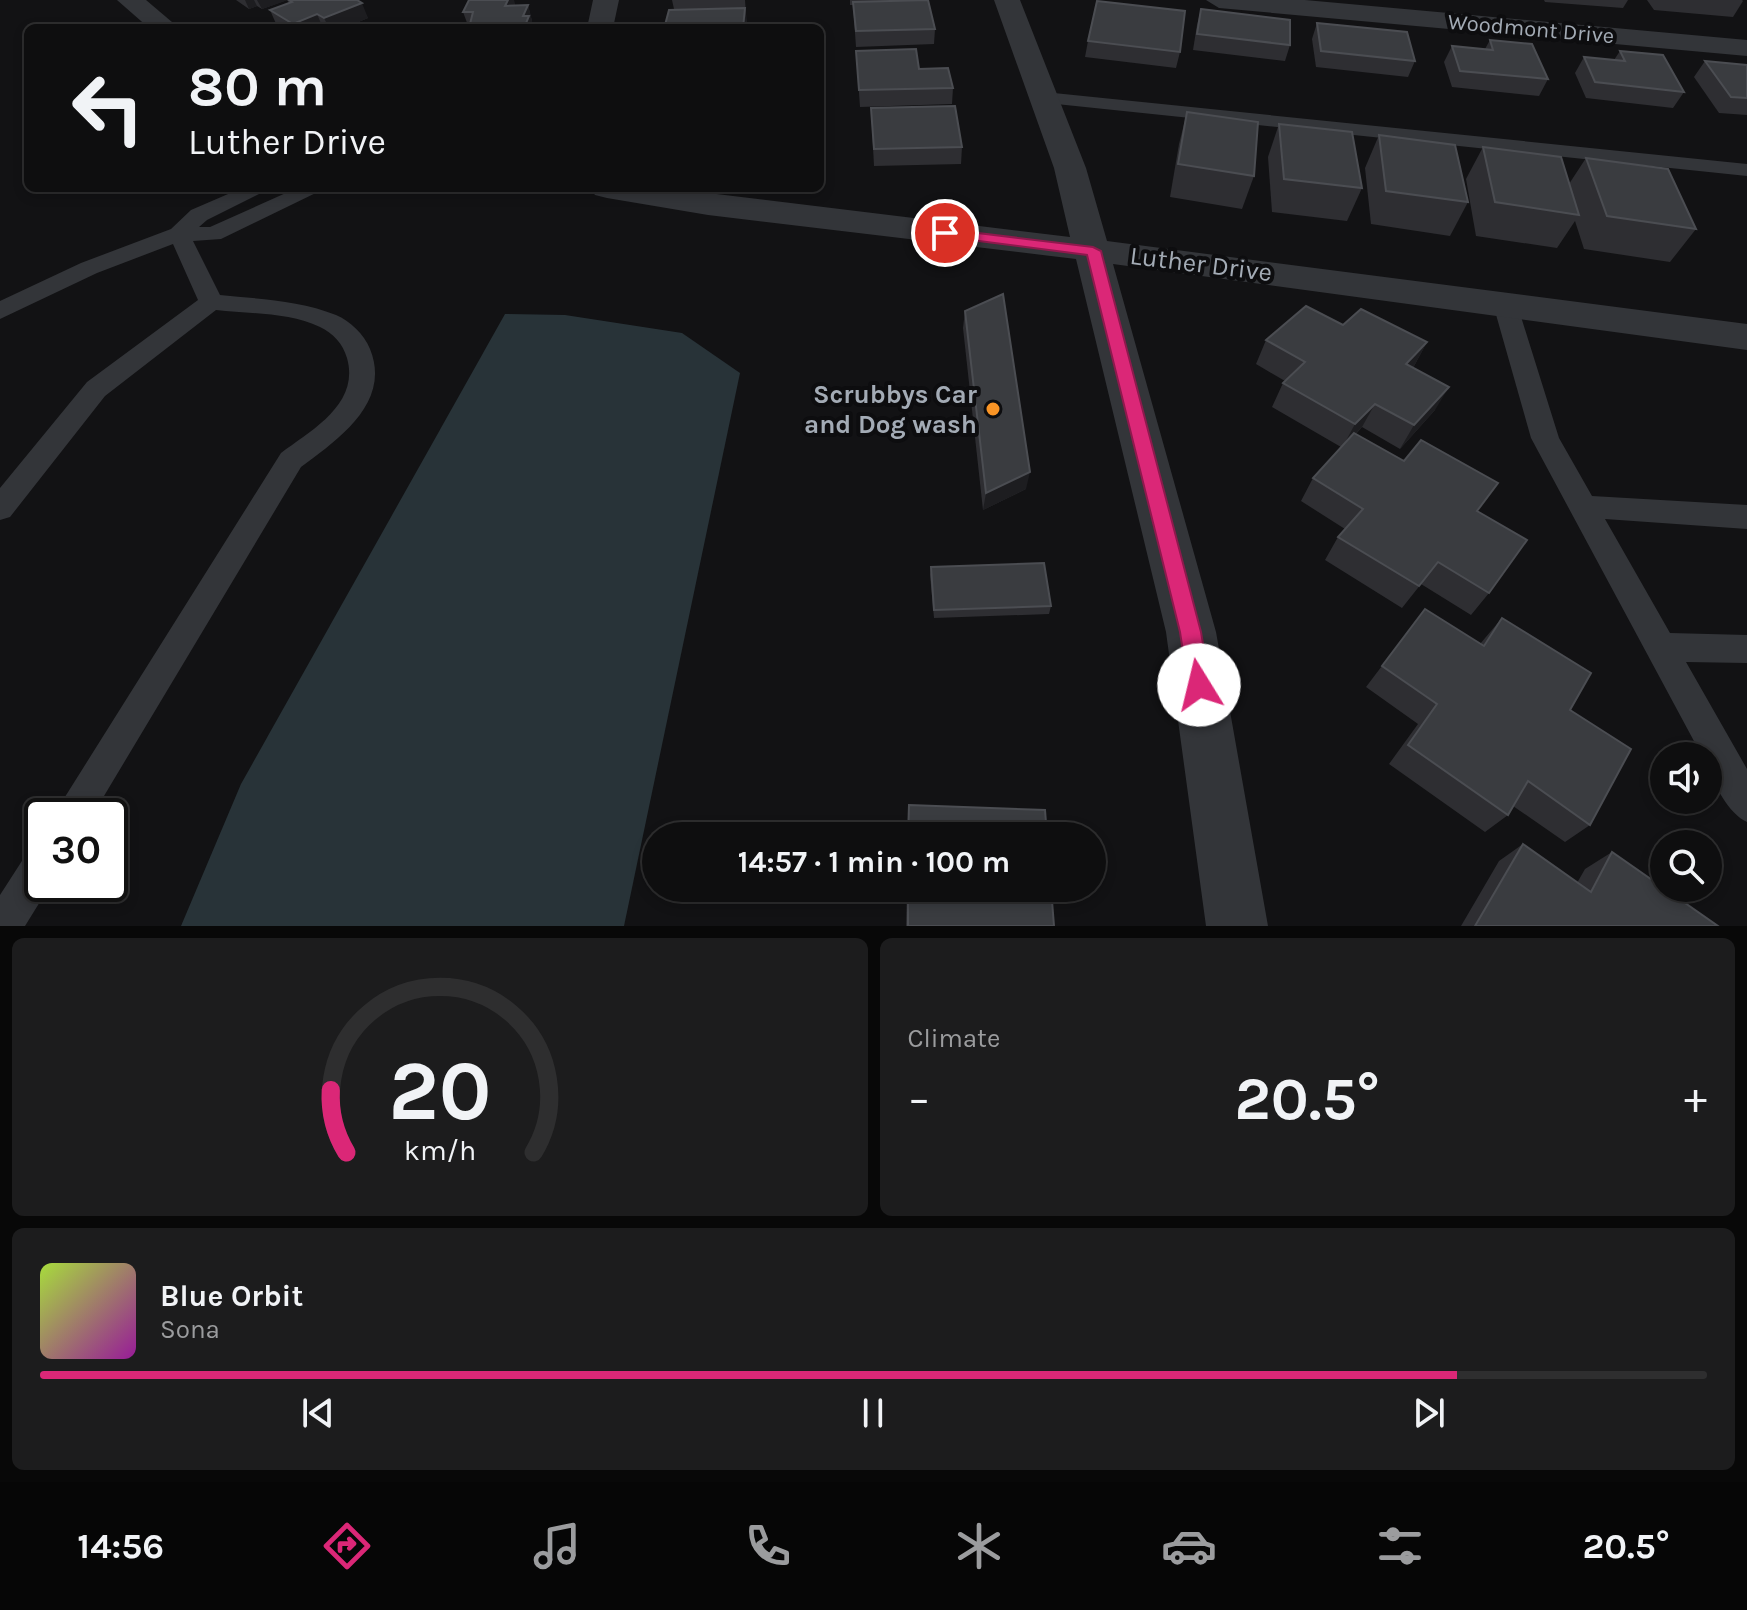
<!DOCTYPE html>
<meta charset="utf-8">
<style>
:root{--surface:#0e0e0f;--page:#1c1c1d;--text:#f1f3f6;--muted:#9b9c9e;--line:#2e2e2f;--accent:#db2777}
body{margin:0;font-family:Karla,sans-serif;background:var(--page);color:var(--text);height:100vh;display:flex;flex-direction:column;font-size:30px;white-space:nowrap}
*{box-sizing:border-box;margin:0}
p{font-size:26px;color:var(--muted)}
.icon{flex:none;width:44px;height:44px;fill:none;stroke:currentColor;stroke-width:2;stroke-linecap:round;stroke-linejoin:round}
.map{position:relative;height:926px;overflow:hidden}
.details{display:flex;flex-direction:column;gap:12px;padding:12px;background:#080808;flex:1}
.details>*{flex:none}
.guide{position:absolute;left:24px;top:24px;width:800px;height:168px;border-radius:12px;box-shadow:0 4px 12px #0003,0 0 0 2px var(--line);background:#0e0e0f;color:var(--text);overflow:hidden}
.controls{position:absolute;left:1650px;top:742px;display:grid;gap:16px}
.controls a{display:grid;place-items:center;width:72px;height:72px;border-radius:50%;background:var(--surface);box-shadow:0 4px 12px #0003,0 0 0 2px var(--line);font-size:40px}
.speed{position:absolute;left:24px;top:798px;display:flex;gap:16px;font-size:40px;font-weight:700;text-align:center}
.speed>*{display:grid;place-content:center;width:104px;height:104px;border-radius:50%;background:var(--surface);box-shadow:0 4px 12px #0003,0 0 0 2px var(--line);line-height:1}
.speed .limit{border:4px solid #111;border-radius:12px;background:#fff;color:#111}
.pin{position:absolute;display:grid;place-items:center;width:68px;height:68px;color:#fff;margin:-34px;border:4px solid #fff;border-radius:50%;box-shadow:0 2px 8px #0007}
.me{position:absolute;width:88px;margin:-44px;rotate:351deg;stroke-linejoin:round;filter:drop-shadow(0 0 6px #0008)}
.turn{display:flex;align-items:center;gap:28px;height:168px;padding:0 32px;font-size:36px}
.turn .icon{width:104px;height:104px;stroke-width:2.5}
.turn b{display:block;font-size:56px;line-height:68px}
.big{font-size:60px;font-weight:700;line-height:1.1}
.details .widget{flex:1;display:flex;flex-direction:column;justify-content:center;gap:12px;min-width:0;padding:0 28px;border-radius:12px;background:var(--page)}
.details .dial{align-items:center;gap:0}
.dial svg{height:208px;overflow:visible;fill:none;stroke:var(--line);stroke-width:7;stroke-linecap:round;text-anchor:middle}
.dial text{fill:var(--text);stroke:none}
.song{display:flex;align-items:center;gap:24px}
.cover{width:96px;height:96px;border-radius:12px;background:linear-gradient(135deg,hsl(80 70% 55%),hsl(300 70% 35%))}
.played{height:8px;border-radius:4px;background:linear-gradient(90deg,var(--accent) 85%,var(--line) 85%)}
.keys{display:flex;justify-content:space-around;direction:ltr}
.heat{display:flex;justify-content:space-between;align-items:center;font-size:44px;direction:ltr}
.details .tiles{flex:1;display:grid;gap:12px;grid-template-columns:1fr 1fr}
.widget:last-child{grid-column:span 2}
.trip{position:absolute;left:642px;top:822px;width:464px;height:80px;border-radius:40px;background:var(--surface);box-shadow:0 4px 12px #0003,0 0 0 2px var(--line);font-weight:700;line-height:80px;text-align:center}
.tab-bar{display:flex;height:128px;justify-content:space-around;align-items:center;background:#060606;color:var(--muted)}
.tab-bar .icon{width:56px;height:56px}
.tab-bar .on{color:var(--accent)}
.tab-bar b{font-size:36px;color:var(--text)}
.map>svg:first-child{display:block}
</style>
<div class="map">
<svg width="1747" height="926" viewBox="0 0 1747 926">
<rect width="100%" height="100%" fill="#121214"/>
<path fill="#283338" d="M505,314L565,315L682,333L740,373L624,926H181L241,784Z"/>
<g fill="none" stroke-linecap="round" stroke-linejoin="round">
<g fill="#333539" fill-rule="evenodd">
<path d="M1044,92L1747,164V176L1037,102L1035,98Z"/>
<path d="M242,188H271L207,220L199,227H210L297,188H326L221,239L193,241L220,295C258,299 299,300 336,315C350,321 364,334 370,349C392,403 337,440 301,467L92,816H53L281,453C312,430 360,404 347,358C343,344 333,333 320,327C289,312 249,314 216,310L105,396L10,517L0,520V488L87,382L198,300L173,244L97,273L0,319V301L81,263L171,229L191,210Z"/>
<path d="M1505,296L1517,304L1559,438L1592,496L1747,505V529L1605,519L1670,633L1747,635V663L1686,662L1747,769V822C1728,814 1708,777 1708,756H1702L1531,438L1493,304Z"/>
<path d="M42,844V884H51L25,926H0V895L29,850Z"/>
</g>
<g fill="#333539" fill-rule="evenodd">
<path d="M117,0H146L179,28H149Z"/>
<path d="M593,0H619L613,28H587Z"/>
<path d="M994,0H1020L1086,168L1107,241L1747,324V350L1113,264L1216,632L1268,926H1206L1166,632L1076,259L708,215L607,198L595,195L590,188H667L1070,237L1054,168Z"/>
<path d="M1206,0H1305L1747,40V56L1219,8Z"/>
</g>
</g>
<g fill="#2e2e32">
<path d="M236,0H357L368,18L344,28H281L277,26L270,10L289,3L287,0L262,9L257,6L249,9Z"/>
<path d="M672,0H745L747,28H666L665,25L674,9Z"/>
<path d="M850,0H928L935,29L934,44L856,47L853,5H850Z"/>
<path d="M1544,0H1628L1623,8L1545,2Z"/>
<path d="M1647,0H1742L1743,1L1733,17L1654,10Z"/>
<path d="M528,5L532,21L531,23L469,28L463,12Z"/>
<path d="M1201,9L1290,45L1285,61L1193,50L1197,25Z"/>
<path d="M1317,23L1415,61L1408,77L1316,67L1312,39Z"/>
<path d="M1490,40L1548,79L1539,96L1452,87L1444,62L1452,46L1485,49Z"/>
<path d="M1088,41L1180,52L1176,68L1085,57Z"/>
<path d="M856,51L919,69L953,88L952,104L860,107Z"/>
<path d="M1620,51L1684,92L1673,108L1586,98L1575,73L1584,57L1614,60Z"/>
<path d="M1705,61L1747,65V115L1719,113L1694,77Z"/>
<path d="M871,108L962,147L961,164L874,166Z"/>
<path d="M1187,112L1254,176L1242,209L1170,197L1179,144Z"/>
<path d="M1279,124L1362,188L1347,221L1272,212L1268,157Z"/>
<path d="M1379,135L1468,202L1450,236L1371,224L1365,168Z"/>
<path d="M1483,147L1569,184L1586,158L1696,229L1670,262L1584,249L1575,221L1557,248L1476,236L1466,179Z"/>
<path d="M965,311L1026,489L983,510L963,328Z"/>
<path d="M1343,325L1427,342L1413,368L1435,410L1400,449L1362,427L1356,434L1477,511L1489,593L1471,615L1421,584L1402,608L1325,560L1338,537L1345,529L1301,501L1313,478L1341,447L1272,407L1283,383L1285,381L1256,364L1266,340Z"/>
<path d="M931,567L1051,606L1049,614L934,618L930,575Z"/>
<path d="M1425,609L1480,644L1502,618L1570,710L1590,825L1565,842L1513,806L1508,815L1485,832L1389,764L1418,724L1366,687Z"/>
<path d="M1523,844L1577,883L1585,869L1612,852L1718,926H1461L1499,861Z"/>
<path d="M907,888H1051L1054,926H906Z"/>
</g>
<g fill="#1d1d20">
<path d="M245,0H254L257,6L249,9Z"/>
<path d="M257,0H288L262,9Z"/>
<path d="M508,0H514L516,7L505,6Z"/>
<path d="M362,3L368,18L344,28H329L324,18Z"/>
<path d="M528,5L532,21V28H524L523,16Z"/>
<path d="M745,8L747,28H743Z"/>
<path d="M317,14L323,28H295L293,24Z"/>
<path d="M1427,342L1414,366L1393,388L1406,364Z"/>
<path d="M1449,387L1435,410L1400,449L1414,425Z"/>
<path d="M1375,404L1362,427L1342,448L1355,424Z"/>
<path d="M1030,472L1026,489L983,510L986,493Z"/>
</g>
<g fill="#3a3c40" stroke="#4b4d52" stroke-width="2">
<path d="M289,0H357L362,3L324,18L317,14L293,24L270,10L292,2Z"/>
<path d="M469,0H508L505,6L528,5L523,16H529L524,28H469L473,12H463Z"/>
<path d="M928,0L935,29L856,31L853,2Z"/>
<path d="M1097,1L1185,11L1180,52L1088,41Z"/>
<path d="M745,8L743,28H681L682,25H665L669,10Z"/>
<path d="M1201,9L1290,20V45L1197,34Z"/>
<path d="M1317,23L1407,32L1415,61L1321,51Z"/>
<path d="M1490,40L1532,44L1548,79L1460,71L1452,46L1493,50Z"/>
<path d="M916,49L919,69L948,68L953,88L859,90L856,51Z"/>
<path d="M1620,51L1663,55L1684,92L1595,82L1584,57L1625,61Z"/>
<path d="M1705,61L1747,65V98L1731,97Z"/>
<path d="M955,106L962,147L874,149L871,108Z"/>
<path d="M1187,112L1258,122L1254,176L1178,164Z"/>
<path d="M1279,124L1352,132L1362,188L1284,179Z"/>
<path d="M1379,135L1455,145L1468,202L1386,191Z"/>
<path d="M1483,147L1561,157L1579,215L1495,202Z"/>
<path d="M1586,158L1668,169L1696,229L1607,216Z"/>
<path d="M1003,294L1030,472L986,493L965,311Z"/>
<path d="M1306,306L1343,325L1361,309L1427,342L1406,364L1449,387L1414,425L1375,404L1355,424L1283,383L1305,362L1266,340Z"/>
<path d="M1354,433L1404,461L1421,440L1498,483L1477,511L1527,540L1489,593L1438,562L1419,586L1338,537L1363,509L1313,478Z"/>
<path d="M1044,563L1051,606L934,610L931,567Z"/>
<path d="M1425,609L1484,646L1502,618L1591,673L1570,710L1631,749L1590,825L1528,781L1508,815L1408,745L1437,704L1382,666Z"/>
<path d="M909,805L1045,810L1047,836H908Z"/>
<path d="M1523,844L1591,892L1612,852L1718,926H1475Z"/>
<path d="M908,888H1051L1054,926H908Z"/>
</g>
<path fill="#db2777" stroke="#8e194d" stroke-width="2" d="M945,229L1093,247L1101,251L1201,632L1210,685L1207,692L1199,695L1191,692L1188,685L1180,632L1087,255L940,236L938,233Z"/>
<circle fill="#f99425" stroke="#0d0d0f" stroke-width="3" cx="993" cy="409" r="8"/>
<g text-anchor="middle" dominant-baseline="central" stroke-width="8" stroke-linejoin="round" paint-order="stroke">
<g font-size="22" fill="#a3abb5" stroke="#0d0d0f">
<text transform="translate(1531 29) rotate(5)">Woodmont Drive</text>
</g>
<g font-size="26" fill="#a3abb5" stroke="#0d0d0f">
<text transform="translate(1201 264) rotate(7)">Luther Drive</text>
</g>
<g font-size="26" font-weight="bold" fill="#a3abb5" stroke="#0d0d0f" text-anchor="end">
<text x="977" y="394">Scrubbys Car<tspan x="977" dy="30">and Dog wash</tspan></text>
</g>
</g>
</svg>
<div class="controls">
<a><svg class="icon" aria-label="sound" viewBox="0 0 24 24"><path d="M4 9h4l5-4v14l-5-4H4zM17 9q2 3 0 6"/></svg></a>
<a><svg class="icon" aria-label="search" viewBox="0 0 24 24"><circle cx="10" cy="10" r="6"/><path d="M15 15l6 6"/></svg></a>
</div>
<div class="speed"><div class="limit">30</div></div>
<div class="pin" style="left:945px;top:233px;background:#d93025"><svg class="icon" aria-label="arrive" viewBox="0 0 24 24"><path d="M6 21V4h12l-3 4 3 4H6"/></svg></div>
<svg class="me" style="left:1199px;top:685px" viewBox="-20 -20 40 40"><circle r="19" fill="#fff"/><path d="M0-13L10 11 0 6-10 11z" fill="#db2777"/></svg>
<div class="trip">14:57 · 1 min · 100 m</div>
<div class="guide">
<div class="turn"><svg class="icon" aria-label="left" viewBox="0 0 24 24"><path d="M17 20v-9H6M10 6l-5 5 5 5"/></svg><div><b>80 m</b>Luther Drive</div></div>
</div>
</div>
<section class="details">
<div class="tiles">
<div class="widget dial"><svg viewBox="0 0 100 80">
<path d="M14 69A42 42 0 1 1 86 69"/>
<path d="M14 69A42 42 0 0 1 8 45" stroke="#db2777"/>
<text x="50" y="56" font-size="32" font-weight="700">20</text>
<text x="50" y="72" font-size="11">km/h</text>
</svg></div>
<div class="widget"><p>Climate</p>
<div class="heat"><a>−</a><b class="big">20.5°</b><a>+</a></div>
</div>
<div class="widget">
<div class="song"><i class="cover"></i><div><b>Blue Orbit</b><p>Sona</p></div></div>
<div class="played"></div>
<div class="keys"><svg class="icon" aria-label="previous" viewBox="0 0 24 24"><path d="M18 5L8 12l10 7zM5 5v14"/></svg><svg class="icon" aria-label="pause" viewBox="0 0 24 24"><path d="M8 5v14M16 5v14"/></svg><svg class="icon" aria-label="next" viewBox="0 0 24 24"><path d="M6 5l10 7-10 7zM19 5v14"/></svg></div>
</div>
</div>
</section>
<nav class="tab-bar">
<b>14:56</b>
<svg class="icon on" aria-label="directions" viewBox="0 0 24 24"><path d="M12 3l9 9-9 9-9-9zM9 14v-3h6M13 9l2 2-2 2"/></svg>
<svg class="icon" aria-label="music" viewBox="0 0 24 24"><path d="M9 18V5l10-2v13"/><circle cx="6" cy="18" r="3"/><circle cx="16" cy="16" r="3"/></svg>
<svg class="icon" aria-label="phone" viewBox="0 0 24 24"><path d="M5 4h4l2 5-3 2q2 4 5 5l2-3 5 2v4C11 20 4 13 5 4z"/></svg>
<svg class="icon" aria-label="climate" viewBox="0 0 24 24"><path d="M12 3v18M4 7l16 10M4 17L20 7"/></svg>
<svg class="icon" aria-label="car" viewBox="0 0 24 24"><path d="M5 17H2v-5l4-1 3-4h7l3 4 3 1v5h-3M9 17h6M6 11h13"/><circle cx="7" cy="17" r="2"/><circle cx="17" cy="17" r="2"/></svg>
<svg class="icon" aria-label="filters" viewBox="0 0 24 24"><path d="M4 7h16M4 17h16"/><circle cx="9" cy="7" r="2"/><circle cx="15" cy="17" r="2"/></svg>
<b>20.5°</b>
</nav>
